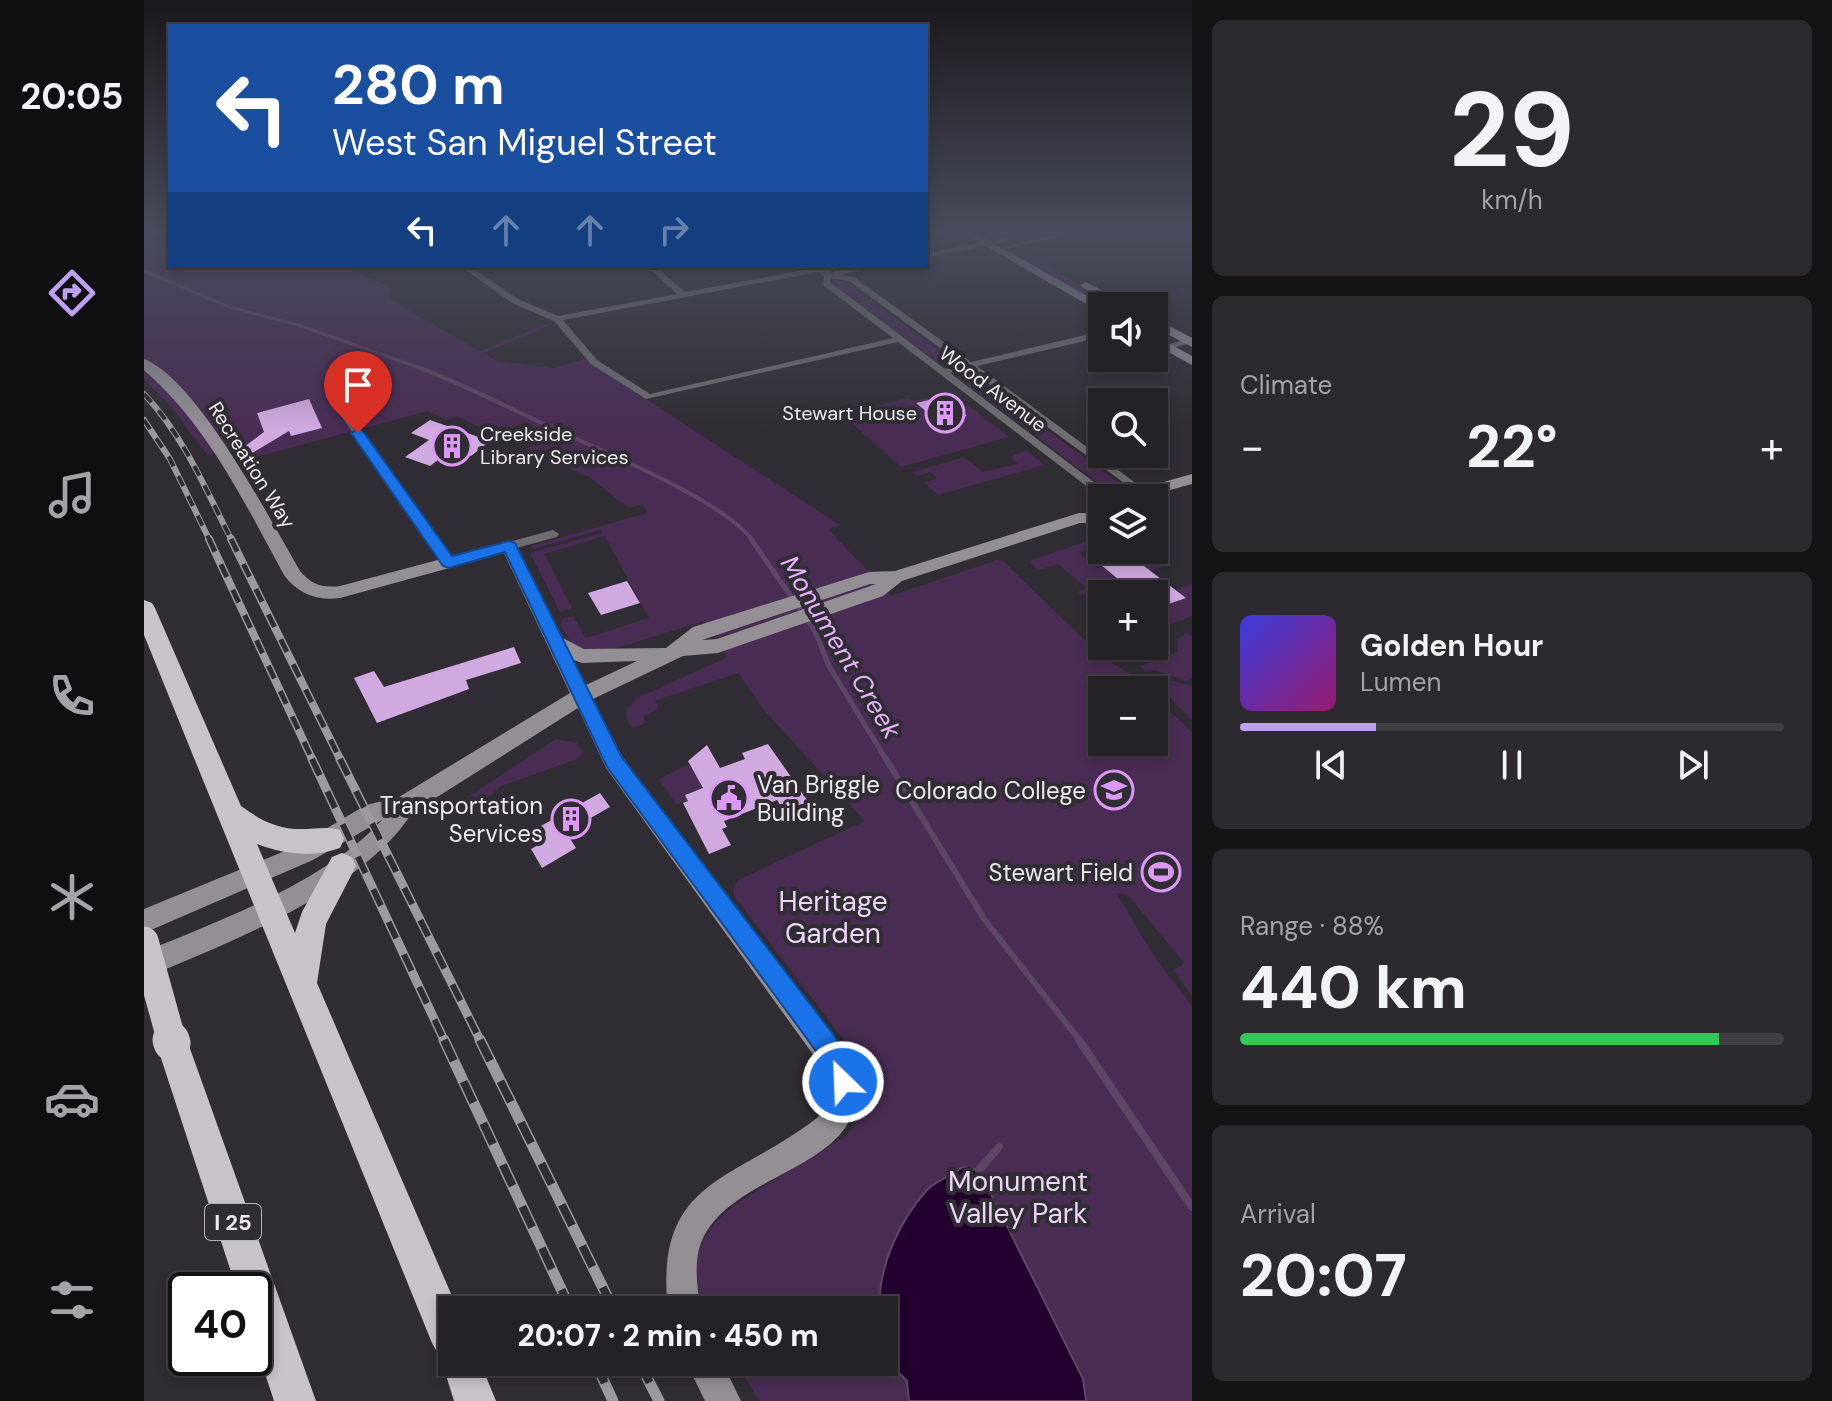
<!DOCTYPE html>
<meta charset="utf-8">
<style>
:root{--surface:#252227;--page:#2d2a2f;--text:#f1f3f6;--muted:#a3a4a7;--line:#423f44;--accent:#bca0f2}
body{margin:0;font-family:"DM Sans",sans-serif;background:var(--page);color:var(--text);height:100vh;display:flex;flex-direction:column;font-size:30px;white-space:nowrap}
*{box-sizing:border-box;margin:0}
p{font-size:26px;color:var(--muted)}
.icon{flex:none;width:44px;height:44px;fill:none;stroke:currentColor;stroke-width:2;stroke-linecap:round;stroke-linejoin:round}
.map{position:relative;flex:1;overflow:hidden}
.drawer{display:flex;flex-direction:column;gap:20px;padding:20px;background:#141315;width:640px}
.drawer>*{flex:none}
.hud{position:absolute;left:24px;top:24px;width:760px;height:244px;border-radius:0px;box-shadow:0 4px 12px #0003,0 0 0 2px var(--line);background:#1a4fa0;color:#fff;overflow:hidden}
.fabs{position:absolute;left:944px;top:292px;display:grid;gap:16px}
.fabs a{display:grid;place-items:center;width:80px;height:80px;border-radius:0px;background:var(--surface);box-shadow:0 4px 12px #0003,0 0 0 2px var(--line);font-size:40px}
.speed{position:absolute;left:24px;top:1272px;display:flex;gap:16px;font-size:40px;font-weight:700;text-align:center}
.speed>*{display:grid;place-content:center;width:104px;height:104px;border-radius:50%;background:var(--surface);box-shadow:0 4px 12px #0003,0 0 0 2px var(--line);line-height:1}
.speed .limit{border:4px solid #111;border-radius:12px;background:#fff;color:#111}
.pin{position:absolute;display:grid;place-items:center;width:68px;height:68px;color:#fff;margin:-82px -34px;border-radius:50% 50% 50% 0;rotate:-45deg;box-shadow:0 0 8px #0007}
.pin .icon{rotate:45deg}
.me{position:absolute;width:88px;margin:-44px;rotate:336deg;stroke-linejoin:round;filter:drop-shadow(0 0 6px #0008)}
.turn{display:flex;align-items:center;gap:28px;height:168px;padding:0 32px;font-size:36px}
.turn .icon{width:104px;height:104px;stroke-width:2.5}
.turn b{display:block;font-size:56px;line-height:68px}
.lanes{display:flex;align-items:center;height:76px;padding:0 32px;background:#0003;justify-content:center;gap:40px;direction:ltr}
.lanes .off{opacity:.35}
.big{font-size:60px;font-weight:800;line-height:1.1}
.drawer .widget{flex:1;display:flex;flex-direction:column;justify-content:center;gap:12px;min-width:0;padding:0 28px;border-radius:12px;background:var(--page)}
.drawer .dial{align-items:center;gap:0}
.dial b{font-size:104px;line-height:1}
.song{display:flex;align-items:center;gap:24px}
.cover{width:96px;height:96px;border-radius:12px;background:linear-gradient(135deg,hsl(240 70% 55%),hsl(320 70% 35%))}
.played{height:8px;border-radius:4px;background:linear-gradient(90deg,var(--accent) 25%,var(--line) 25%)}
.keys{display:flex;justify-content:space-around;direction:ltr}
.heat{display:flex;justify-content:space-between;align-items:center;font-size:44px;direction:ltr}
.charge{height:12px;border-radius:6px;background:linear-gradient(90deg,#34c759 88%,var(--line) 0)}
.trip{position:absolute;left:294px;top:1296px;width:460px;height:80px;border-radius:0px;background:var(--surface);box-shadow:0 4px 12px #0003,0 0 0 2px var(--line);font-weight:800;line-height:80px;text-align:center}
main{display:flex;flex:1;min-height:0}
.menu{display:flex;flex-direction:column;width:144px;justify-content:space-around;align-items:center;background:#0f0e10;color:var(--muted)}
.menu .icon{width:56px;height:56px}
.menu .on{color:var(--accent)}
.menu b{font-size:36px;color:var(--text)}
.map>svg:first-child{display:block}
</style>
<main>
<nav class="menu">
<b>20:05</b>
<svg class="icon on" aria-label="directions" viewBox="0 0 24 24"><path d="M12 3l9 9-9 9-9-9zM9 14v-3h6M13 9l2 2-2 2"/></svg>
<svg class="icon" aria-label="music" viewBox="0 0 24 24"><path d="M9 18V5l10-2v13"/><circle cx="6" cy="18" r="3"/><circle cx="16" cy="16" r="3"/></svg>
<svg class="icon" aria-label="phone" viewBox="0 0 24 24"><path d="M5 4h4l2 5-3 2q2 4 5 5l2-3 5 2v4C11 20 4 13 5 4z"/></svg>
<svg class="icon" aria-label="climate" viewBox="0 0 24 24"><path d="M12 3v18M4 7l16 10M4 17L20 7"/></svg>
<svg class="icon" aria-label="car" viewBox="0 0 24 24"><path d="M5 17H2v-5l4-1 3-4h7l3 4 3 1v5h-3M9 17h6M6 11h13"/><circle cx="7" cy="17" r="2"/><circle cx="17" cy="17" r="2"/></svg>
<svg class="icon" aria-label="filters" viewBox="0 0 24 24"><path d="M4 7h16M4 17h16"/><circle cx="9" cy="7" r="2"/><circle cx="15" cy="17" r="2"/></svg>
</nav>
<div class="map">
<svg width="1048" height="1401" viewBox="0 0 1048 1401">
<rect width="100%" height="100%" fill="#312d34"/>
<g fill="#492d54">
<path d="M0,234H26V266H199L245,287V299L336,351L407,322L409,324L340,353L352,361L409,368L440,359L696,525L684,529L747,596L853,560L860,562L958,657L985,673L1003,690H958V742H1010V697L1048,732V996L1029,970L1040,963L984,895L972,893L1010,956L1048,1006V1401H615L597,1370L587,1362H740V1310H554C543,1237 569,1216 627,1182C651,1167 676,1152 701,1137C727,1109 727,1091 713,1057L590,896V886L594,880L721,821L618,708L594,673L511,701L515,709L499,716L502,723L489,728L483,720L482,710L493,698L584,657L560,621L463,651L429,647L417,626L418,619L429,616L442,638L505,618L461,536L400,554L428,608L416,612L386,553L458,533L457,530L388,549L387,546L503,513L498,504L485,508L445,477L381,449L406,439L382,422L349,434L313,416L303,420L284,411L93,462L89,448L63,455L27,406L0,380Z"/>
<path d="M869,250L878,252L974,306H958L865,253Z"/>
<path d="M691,280L701,281L809,361V364L795,363L689,283Z"/>
<path d="M820,374L828,375L975,483L961,488L816,378Z"/>
<path d="M805,392L819,402L809,405L798,397L773,404L801,427L820,422L815,418L822,416L813,408L824,405L865,437L757,467L699,415L763,398L770,401Z"/>
<path d="M882,450L901,465L794,495L780,483L793,478L786,472L773,476L768,472L820,457L839,472L874,464L866,457Z"/>
<path d="M958,536V545L936,553L953,568L959,567L970,576L995,567L996,557L992,550H1008L1026,564L938,595L934,592L942,588L914,564L894,570L885,561Z"/>
<path d="M1048,583V616L1010,630V606L1013,608L1041,598L1033,590Z"/>
<path d="M1043,633L1048,636V679L1042,681L1011,670L1001,671L996,666L1034,652V638Z"/>
<path d="M1003,675L1048,686V720Z"/>
<path d="M412,739L433,743L439,753L431,760L357,786L327,813L319,800Z"/>
<path d="M546,764L559,788L541,794L544,801L532,804L515,779Z"/>
</g>
<path fill="#21002d" stroke="#5e4667" stroke-width="2" d="M819,1167L835,1170L939,1379L942,1401H765L763,1381L740,1358V1310H736C733,1269 755,1221 783,1190C792,1181 808,1175 819,1167Z"/>
<g fill="none" stroke-linecap="round" stroke-linejoin="round">
<path stroke="#5e4667" stroke-width="3" d="M0,271L85,307L154,325L279,369"/>
<path stroke="#5e4667" stroke-width="4" d="M273,367C317,383 359,405 402,425C452,449 579,499 609,541"/>
<path stroke="#5e4667" stroke-width="5" d="M607,539L671,631L685,666L743,761"/>
<path stroke="#5e4667" stroke-width="6" d="M742,759L840,919L937,1042"/>
<g stroke="#5e4667" stroke-width="8">
<path d="M935,1040L1048,1207"/>
<path d="M835,1170L855,1147"/>
</g>
</g>
<g fill="#d0a9e1">
<path d="M798,397L823,416L815,418L820,422L801,427L772,403Z"/>
<path d="M165,399L178,428L147,436L145,431L105,455L100,447L120,432L113,413Z"/>
<path d="M286,420L346,441L327,456L308,449L286,466L261,457L285,440L267,433Z"/>
<path d="M946,550H979L1042,598L1010,609V594L991,593L951,560L956,558Z"/>
<path d="M483,581L496,603L457,615L444,593Z"/>
<path d="M370,647L377,663L322,680L325,689L233,723L210,678L230,671L240,687Z"/>
<path d="M624,744L666,804L659,807L662,811L645,818L633,800L580,821L583,827L578,829L587,845L565,854L539,803L544,801L541,795L559,788L544,761L563,745L576,768L601,759L598,753Z"/>
<path d="M456,793L466,807L422,832L432,848L398,868L387,849L396,844L388,831Z"/>
</g>
<g fill="none" stroke-linecap="round" stroke-linejoin="round">
<g fill="#6f6d70" fill-rule="evenodd">
<path d="M913,234H926L855,251L851,249Z"/>
<path d="M862,238L865,242L782,257V253Z"/>
<path d="M316,266H325L374,299L414,316L533,294L503,266H511L541,292L671,268L669,266H678L690,274V271L717,266H732L696,275L710,277L827,362L958,331V337L833,366L1004,492L999,495L995,494L824,369L806,373L971,498H958L754,342L502,399L447,364L410,321L368,303ZM675,272L680,276L679,285L749,338L506,394L453,360L419,320ZM687,278L705,281L818,364L801,369L686,282Z"/>
<path d="M1048,337V343L1023,349L1019,346Z"/>
<path d="M197,411H203L309,560L311,563L309,566H301L195,413Z"/>
<path d="M409,530L415,534L413,537L365,550L359,546L361,543Z"/>
</g>
<g fill="#938f95" fill-rule="evenodd">
<path d="M821,234H833L961,306H958V313Z"/>
<path d="M942,282L985,304L987,306H972L938,287L936,285Z"/>
<path d="M1010,318L1048,338V347L1010,327Z"/>
<path d="M1010,335L1048,356V365L1010,344Z"/>
<path d="M0,359C53,379 127,521 156,571C168,585 178,588 196,586L365,541L373,546L419,638L440,649L522,648L549,627L725,572L751,571L935,513H958V523H936L758,581L739,596L574,653L539,656L449,699L478,756L703,1054C751,1171 588,1163 557,1243C549,1264 554,1288 556,1310H524C510,1178 589,1183 673,1118C686,1104 685,1089 681,1071L462,768L434,708L268,813C218,891 85,943 0,978V952C77,920 181,882 238,820L169,860L0,933V909L153,846L222,805L255,797L426,693L360,553L196,598C173,601 154,594 140,575C100,502 64,426 0,370ZM726,584H732L573,639L558,640ZM430,660L438,663L493,661L442,685Z"/>
<path d="M1048,474V484L997,498H971L973,495Z"/>
<path d="M542,1362H578L597,1401H561Z"/>
</g>
<g fill="#c8c2cb" fill-rule="evenodd">
<path d="M0,600L8,603L11,608L97,806C116,820 133,829 157,829C171,829 183,826 196,830L200,839L196,848C169,858 139,854 113,844L151,933L158,912L188,857L198,853L208,857L212,866L182,924L173,983L314,1310H308V1362H336L352,1401H310L297,1359L288,1343L0,635Z"/>
<path d="M28,1027L40,1031L44,1043L172,1401H130L110,1340V1290H93L12,1043L16,1031Z"/>
</g>
<defs>
<g id="rail-far3">
<path d="M0,394C40,436 62,490 88,541"/>
<path d="M0,420L26,459L66,541"/>
</g>
<g id="rail-far2">
<path d="M65,539L169,761"/>
<path d="M87,539L197,761"/>
</g>
<g id="rail-far1">
<path d="M168,759L301,1042"/>
<path d="M196,759L337,1042"/>
</g>
<g id="rail">
<path d="M300,1040L427,1310"/>
<path d="M336,1040L470,1310"/>
<path d="M451,1362L469,1401"/>
<path d="M495,1362L515,1401"/>
</g>
</defs>
<use href="#rail-far3" stroke="#9d9a9f" stroke-width="6"/>
<use href="#rail-far2" stroke="#9d9a9f" stroke-width="8"/>
<use href="#rail-far1" stroke="#9d9a9f" stroke-width="9"/>
<use href="#rail" stroke="#9d9a9f" stroke-width="11"/>
<use href="#rail-far3" stroke="#312d34" stroke-width="4" stroke-dasharray="11" stroke-linecap="butt"/>
<use href="#rail-far2" stroke="#312d34" stroke-width="5" stroke-dasharray="14" stroke-linecap="butt"/>
<use href="#rail-far1" stroke="#312d34" stroke-width="6" stroke-dasharray="18" stroke-linecap="butt"/>
<use href="#rail" stroke="#312d34" stroke-width="8" stroke-dasharray="23" stroke-linecap="butt"/>
<path stroke="#c8c2cb" stroke-width="29" d="M0,941L28,1042"/>
<path stroke="#c8c2cb" stroke-width="37" d="M27,1040L28,1043"/>
</g>
<linearGradient id="sky" x2="0" y2="1"><stop stop-color="#1b191d"/><stop offset="0.54" stop-color="#484c5c"/><stop offset="1" stop-color="#484c5c" stop-opacity="0"/></linearGradient>
<rect width="1048" height="430" fill="url(#sky)"/>
<path fill="#1a73e8" stroke="#114b97" stroke-width="2" d="M214,429L218,430L308,556L365,541L371,543L477,756L689,1034C699,1050 716,1072 708,1091L699,1095L690,1091L672,1051L463,767L361,552L305,568L299,566L207,433Z"/>
<defs>
<symbol id="building-ring" viewBox="-11 -11 22 22"><circle r="9.5" fill="#312d34" stroke="#db99f5" stroke-width="1.5"/><path d="M-4-6H4V6H1V3H-1V6H-4ZM-2.5-4.3h1.7v1.8h-1.7ZM.8-4.3h1.7v1.8H.8ZM-2.5-1h1.7V.8h-1.7ZM.8-1h1.7V.8H.8Z" fill="#db99f5"/></symbol>
<symbol id="university-ring" viewBox="-11 -11 22 22"><circle r="9.5" fill="#312d34" stroke="#db99f5" stroke-width="1.5"/><path d="M0-5L7-2L0 1L-7-2ZM-4 1L0 2.5L4 1V4Q0 6-4 4Z" fill="#db99f5"/></symbol>
<symbol id="civic-ring" viewBox="-11 -11 22 22"><circle r="9.5" fill="#312d34" stroke="#db99f5" stroke-width="1.5"/><path d="M-.6-6.5H3V-4.5H.6V-3L4-1V1h2V6H-6V1h2V-1L-.6-3ZM-1.2 2.5V6h2.4V2.5Z" fill="#db99f5"/></symbol>
<symbol id="stadium-ring" viewBox="-11 -11 22 22"><circle r="9.5" fill="#312d34" stroke="#db99f5" stroke-width="1.5"/><path d="M0-5a6.5 5 0 1 0 0 10a6.5 5 0 1 0 0-10ZM-3.5-1.8h7v3.6h-7Z" fill="#db99f5"/></symbol>
</defs>
<g fill-rule="evenodd">
<use href="#building-ring" x="779" y="391" width="44" height="44"/>
<use href="#building-ring" x="286" y="424" width="44" height="44"/>
<use href="#university-ring" x="948" y="768" width="44" height="44"/>
<use href="#civic-ring" x="563" y="776" width="44" height="44"/>
<use href="#building-ring" x="405" y="797" width="44" height="44"/>
<use href="#stadium-ring" x="995" y="850" width="44" height="44"/>
</g>
<g text-anchor="middle" dominant-baseline="central" stroke-width="8" stroke-linejoin="round" paint-order="stroke">
<g font-size="20" fill="#edeaee" stroke="#312d34">
<text transform="translate(849 389) rotate(37)">Wood Avenue</text>
<text transform="translate(108 465) rotate(58)">Recreation Way</text>
</g>
<g font-size="20" fill="#edeaee" stroke="#312d34" text-anchor="end">
<text x="773" y="413">Stewart House</text>
<text x="336" y="434" text-anchor="start">Creekside<tspan x="336" dy="23">Library Services</tspan></text>
</g>
<rect fill="#312d34" stroke="#b5b1b6" stroke-width="2" x="61" y="1204" width="56" height="36" rx="6"/>
<g font-size="22" font-weight="bold" fill="#edeaee">
<text x="89" y="1222">I 25</text>
</g>
<g font-size="24" fill="#edeaee" stroke="#312d34" text-anchor="end">
<text x="613" y="784" text-anchor="start">Van Briggle<tspan x="613" dy="28">Building</tspan></text>
<text x="942" y="790">Colorado College</text>
<text x="399" y="805">Transportation<tspan x="399" dy="28">Services</tspan></text>
<text x="989" y="872">Stewart Field</text>
</g>
<g font-size="26" font-style="italic" fill="#e6b0fd" stroke="#312d34">
<text transform="translate(697 647) rotate(59)">Monument Creek</text>
</g>
<g font-size="28" fill="#ecd6f5" stroke="#312d34">
<text x="689" y="901">Heritage<tspan x="689" dy="32">Garden</tspan></text>
<text x="874" y="1181">Monument<tspan x="874" dy="32">Valley Park</tspan></text>
</g>
</g>
</svg>
<div class="fabs">
<a><svg class="icon" aria-label="sound" viewBox="0 0 24 24"><path d="M4 9h4l5-4v14l-5-4H4zM17 9q2 3 0 6"/></svg></a>
<a><svg class="icon" aria-label="search" viewBox="0 0 24 24"><circle cx="10" cy="10" r="6"/><path d="M15 15l6 6"/></svg></a>
<a><svg class="icon" aria-label="layers" viewBox="0 0 24 24"><path d="M12 4l9 5-9 5-9-5zM3 14l9 5 9-5"/></svg></a>
<a>+</a>
<a>−</a>
</div>
<div class="speed"><div class="limit">40</div></div>
<div class="pin" style="left:214px;top:433px;background:#d93025"><svg class="icon" aria-label="arrive" viewBox="0 0 24 24"><path d="M6 21V4h12l-3 4 3 4H6"/></svg></div>
<svg class="me" style="left:699px;top:1082px" viewBox="-20 -20 40 40"><circle r="17" fill="#1a73e8" stroke="#fff" stroke-width="3"/><path d="M0-11L8 9 0 5-8 9z" fill="#fff"/></svg>
<div class="trip">20:07 · 2 min · 450 m</div>
<div class="hud">
<div class="turn"><svg class="icon" aria-label="left" viewBox="0 0 24 24"><path d="M17 20v-9H6M10 6l-5 5 5 5"/></svg><div><b>280 m</b>West San Miguel Street</div></div>
<div class="lanes"><svg class="icon" aria-label="left" viewBox="0 0 24 24"><path d="M17 20v-9H6M10 6l-5 5 5 5"/></svg><svg class="icon off" aria-label="ahead" viewBox="0 0 24 24"><path d="M12 20V5M6 11l6-6 6 6"/></svg><svg class="icon off" aria-label="ahead" viewBox="0 0 24 24"><path d="M12 20V5M6 11l6-6 6 6"/></svg><svg class="icon off" aria-label="right" viewBox="0 0 24 24"><path d="M7 20v-9h11M14 6l5 5-5 5"/></svg></div>
</div>
</div>
<section class="drawer">
<div class="widget dial"><b>29</b><p>km/h</p></div>
<div class="widget"><p>Climate</p>
<div class="heat"><a>−</a><b class="big">22°</b><a>+</a></div>
</div>
<div class="widget">
<div class="song"><i class="cover"></i><div><b>Golden Hour</b><p>Lumen</p></div></div>
<div class="played"></div>
<div class="keys"><svg class="icon" aria-label="previous" viewBox="0 0 24 24"><path d="M18 5L8 12l10 7zM5 5v14"/></svg><svg class="icon" aria-label="pause" viewBox="0 0 24 24"><path d="M8 5v14M16 5v14"/></svg><svg class="icon" aria-label="next" viewBox="0 0 24 24"><path d="M6 5l10 7-10 7zM19 5v14"/></svg></div>
</div>
<div class="widget"><p>Range · 88%</p><b class="big">440 km</b><div class="charge"></div></div>
<div class="widget"><p>Arrival</p><b class="big">20:07</b></div>
</section>
</main>
